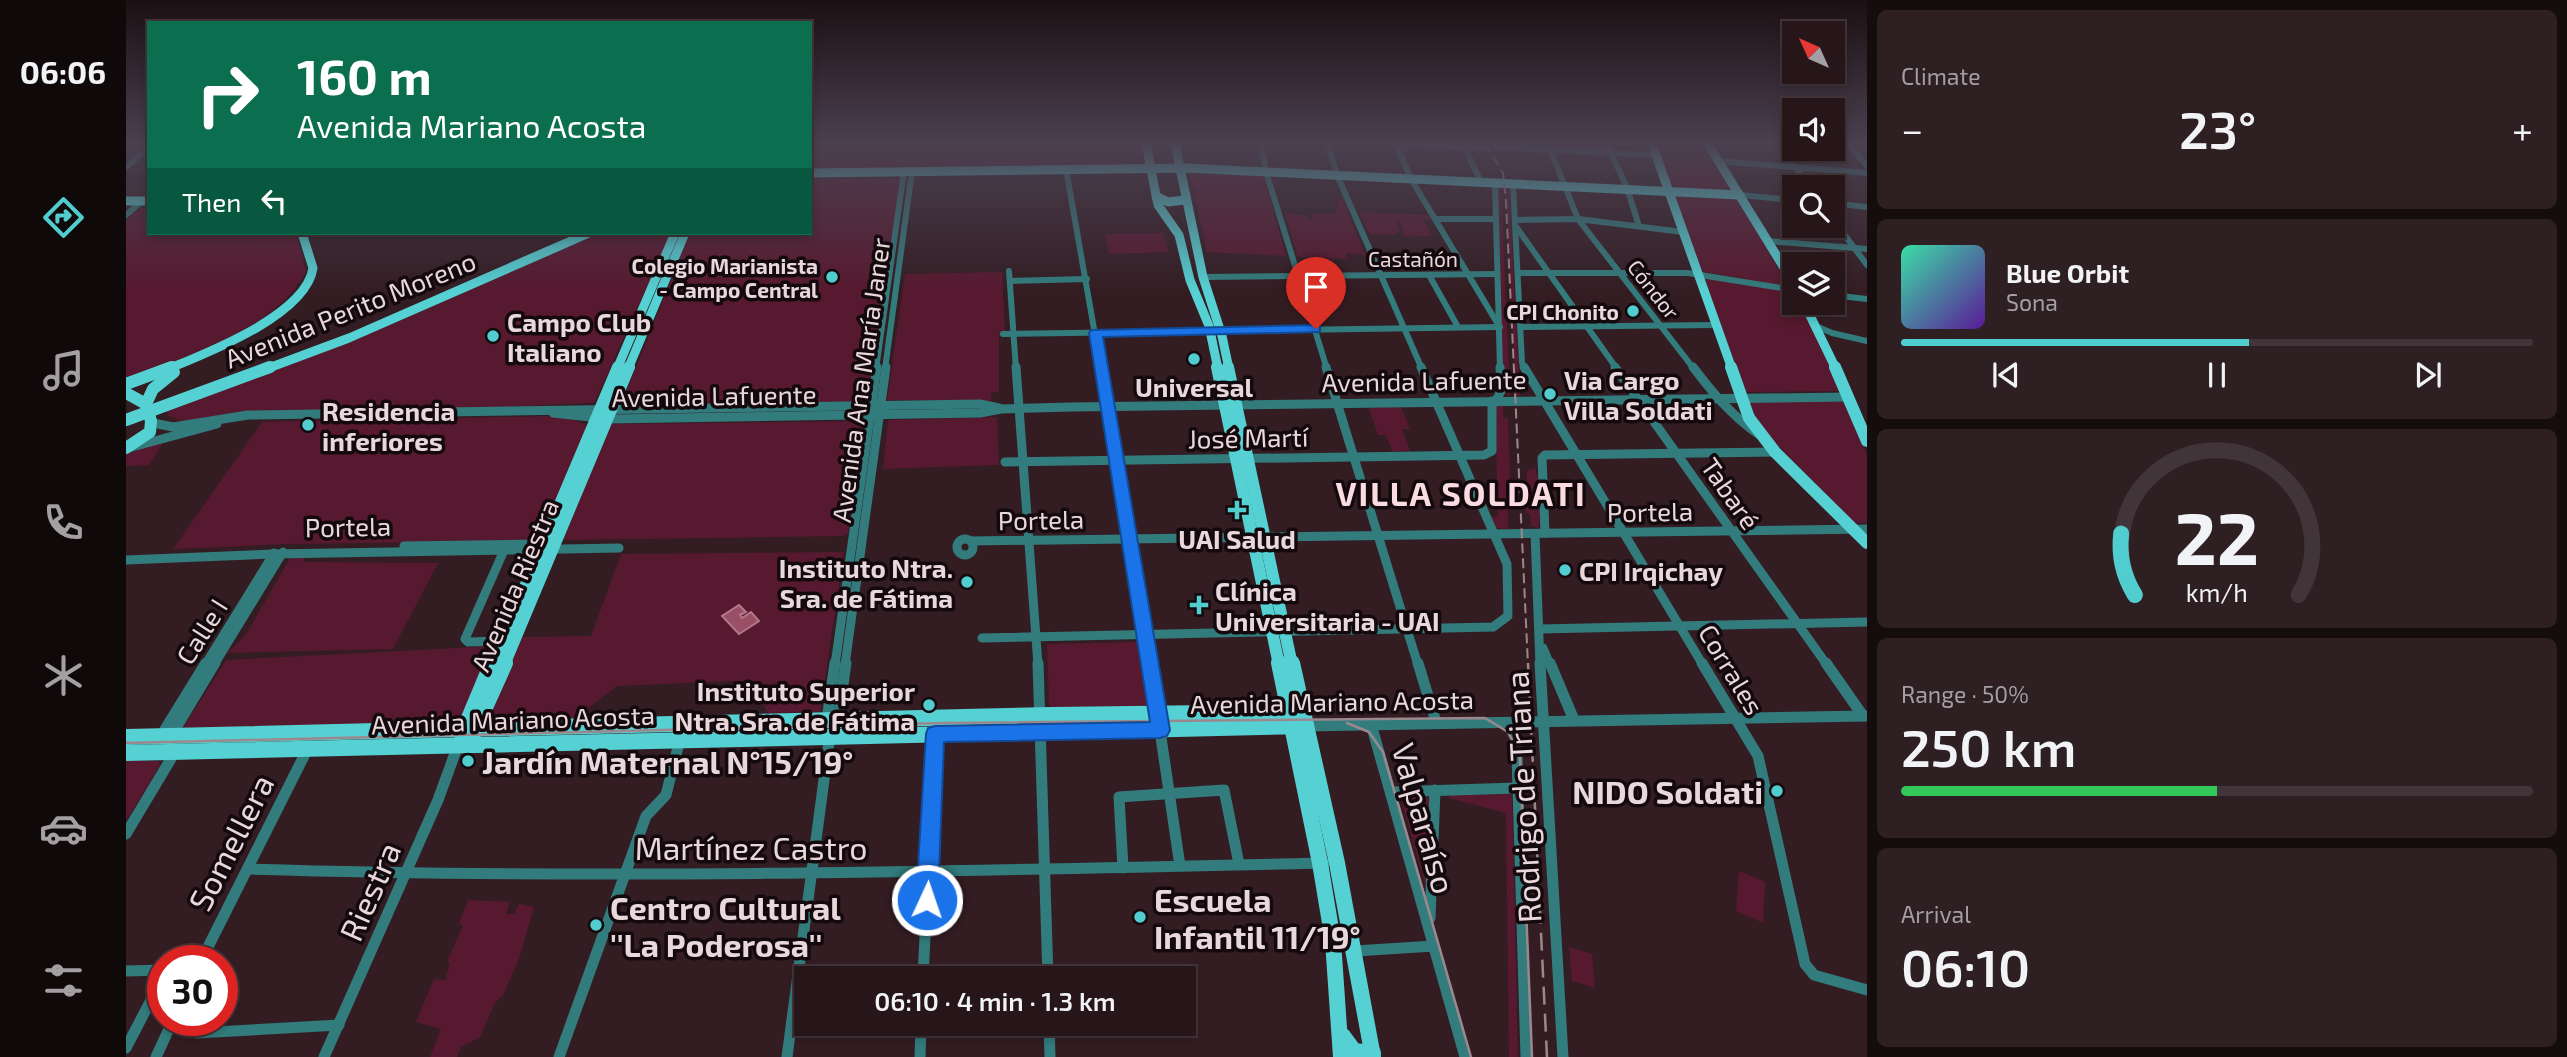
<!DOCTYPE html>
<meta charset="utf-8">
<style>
:root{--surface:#26161a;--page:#2e1f23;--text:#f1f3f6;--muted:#a49fa2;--line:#423539;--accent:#52cdcf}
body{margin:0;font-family:"Exo 2",sans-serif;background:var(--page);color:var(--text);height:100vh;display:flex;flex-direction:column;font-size:26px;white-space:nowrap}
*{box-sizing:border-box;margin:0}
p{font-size:23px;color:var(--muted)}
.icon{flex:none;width:38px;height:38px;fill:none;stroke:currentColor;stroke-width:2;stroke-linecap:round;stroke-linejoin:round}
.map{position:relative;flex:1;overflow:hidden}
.details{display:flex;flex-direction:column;gap:10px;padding:10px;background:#150c0e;width:700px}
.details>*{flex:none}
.top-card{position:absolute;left:21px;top:21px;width:665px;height:214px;border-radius:0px;box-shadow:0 4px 10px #0003,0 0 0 2px var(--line);background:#0b6e4f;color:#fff;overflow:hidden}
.needle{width:46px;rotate:315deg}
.fabs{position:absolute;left:1656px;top:21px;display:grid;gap:14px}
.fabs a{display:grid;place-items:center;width:63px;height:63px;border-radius:0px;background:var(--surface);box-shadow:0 4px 10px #0003,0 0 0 2px var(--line);font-size:35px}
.speed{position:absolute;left:21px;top:945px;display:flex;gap:14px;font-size:35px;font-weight:700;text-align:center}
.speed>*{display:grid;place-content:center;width:91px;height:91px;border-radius:50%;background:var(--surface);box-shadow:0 4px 10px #0003,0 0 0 2px var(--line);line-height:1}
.speed .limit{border:10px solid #d22;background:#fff;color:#111}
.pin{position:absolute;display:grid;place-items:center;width:60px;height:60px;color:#fff;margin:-72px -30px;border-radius:50% 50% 50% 0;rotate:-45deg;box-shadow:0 0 7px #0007}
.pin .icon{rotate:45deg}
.me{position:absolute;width:77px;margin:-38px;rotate:3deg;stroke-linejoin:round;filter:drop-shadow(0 0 5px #0008)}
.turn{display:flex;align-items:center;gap:24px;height:147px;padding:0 35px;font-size:32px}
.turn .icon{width:91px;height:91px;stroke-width:2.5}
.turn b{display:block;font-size:49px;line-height:60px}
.then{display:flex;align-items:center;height:66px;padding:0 35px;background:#0003;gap:14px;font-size:26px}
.big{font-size:52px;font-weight:600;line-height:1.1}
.details .widget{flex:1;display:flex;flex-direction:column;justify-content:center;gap:10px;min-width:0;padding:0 24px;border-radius:10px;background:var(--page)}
.details .dial{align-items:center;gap:0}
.dial svg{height:182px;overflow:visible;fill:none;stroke:var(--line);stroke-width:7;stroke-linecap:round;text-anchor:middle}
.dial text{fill:var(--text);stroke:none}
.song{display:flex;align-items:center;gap:21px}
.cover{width:84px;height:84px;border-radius:10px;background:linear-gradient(135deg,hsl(160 70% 55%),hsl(270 70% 35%))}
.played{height:7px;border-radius:4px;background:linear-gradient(90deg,var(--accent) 55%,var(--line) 55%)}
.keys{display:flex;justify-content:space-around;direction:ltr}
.heat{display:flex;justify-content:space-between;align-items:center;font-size:38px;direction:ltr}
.charge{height:10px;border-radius:5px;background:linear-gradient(90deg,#34c759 50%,var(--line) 0)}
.trip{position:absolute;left:668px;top:966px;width:402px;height:70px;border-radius:0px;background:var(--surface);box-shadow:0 4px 10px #0003,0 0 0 2px var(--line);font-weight:600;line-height:70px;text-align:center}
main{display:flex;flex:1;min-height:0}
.menu{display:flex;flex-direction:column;width:126px;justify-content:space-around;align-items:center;background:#0f090a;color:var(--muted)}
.menu .icon{width:49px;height:49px}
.menu .current{color:var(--accent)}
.menu b{font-size:32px;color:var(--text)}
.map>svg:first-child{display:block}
</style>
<main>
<nav class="menu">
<b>06:06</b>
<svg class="icon current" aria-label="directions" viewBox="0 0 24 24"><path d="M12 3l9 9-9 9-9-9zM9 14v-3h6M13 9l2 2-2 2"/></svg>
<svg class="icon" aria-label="music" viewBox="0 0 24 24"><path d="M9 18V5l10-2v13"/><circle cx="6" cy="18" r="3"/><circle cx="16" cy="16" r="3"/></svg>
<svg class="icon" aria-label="phone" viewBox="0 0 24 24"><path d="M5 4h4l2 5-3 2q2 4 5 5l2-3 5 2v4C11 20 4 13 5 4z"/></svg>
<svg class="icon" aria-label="climate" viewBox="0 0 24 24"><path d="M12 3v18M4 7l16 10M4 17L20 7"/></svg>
<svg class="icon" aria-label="car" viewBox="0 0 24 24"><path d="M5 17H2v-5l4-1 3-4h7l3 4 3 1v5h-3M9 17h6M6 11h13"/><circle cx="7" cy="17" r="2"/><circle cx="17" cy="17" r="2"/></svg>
<svg class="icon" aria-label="filters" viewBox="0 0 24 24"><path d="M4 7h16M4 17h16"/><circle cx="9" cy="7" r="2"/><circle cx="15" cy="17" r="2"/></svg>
</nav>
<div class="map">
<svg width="1741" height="1057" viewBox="0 0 1741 1057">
<rect width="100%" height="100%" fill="#331d23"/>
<g fill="#57192f">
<path d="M694,144H1012L1016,164L684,168V148Z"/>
<path d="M1529,144H1580L1610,191L1546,188Z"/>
<path d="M1081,173L1137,176L1160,256L1081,252L1064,174Z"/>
<path d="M684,179H698V184H703L704,179H773L767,243L741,403L495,404L564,233H684Z"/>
<path d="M1371,186H1375L1384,396L1377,392Z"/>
<path d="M1380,187H1383L1394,396H1390Z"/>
<path d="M1547,193L1610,196L1663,287L1575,271Z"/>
<path d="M1217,200L1237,250H1231L1238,251L1240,258L1236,254L1220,253L1221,259L1172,257L1159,213L1178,215L1183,219H1186V214H1210L1211,202Z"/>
<path d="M23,206V233H170L180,271C154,327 55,360 0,378V220L14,209Z"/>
<path d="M1233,212L1302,215L1305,220L1298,221L1306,236L1278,237L1274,221H1270L1274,232L1267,235L1243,234Z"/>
<path d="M473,233H546L468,403L55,421L41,415L42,409L269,323Z"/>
<path d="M1037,233L1043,252L983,254L979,234Z"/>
<path d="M1251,254L1327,258L1331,265L1255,261Z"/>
<path d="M876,272L879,332L873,334V392L865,393V401L761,400L779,274Z"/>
<path d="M1577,277L1668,292V303H1675L1697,340L1715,391L1619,392Z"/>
<path d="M1714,401L1719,403L1741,455V523H1728L1630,423L1623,402Z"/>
<path d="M1371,406H1377V417L1382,419L1385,510H1382V529L1369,528L1363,517H1372L1369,409Z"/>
<path d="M1275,407L1284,429H1276L1284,451H1266L1260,435H1252L1243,408Z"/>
<path d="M426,416L447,419L462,426L415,541L163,544L47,549L136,422Z"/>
<path d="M871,417L873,465L757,469L762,420Z"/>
<path d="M739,421L722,533L717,536L437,540L484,424Z"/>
<path d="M38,441L23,465L0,466V454Z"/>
<path d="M1408,459L1411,476L1413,477V528L1405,526L1404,514L1400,513L1401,470L1409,469Z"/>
<path d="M718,552L694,712L642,713L632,694H619L607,681L491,686L463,707L458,718L365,720L363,717L395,637L465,636L495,554Z"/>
<path d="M164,558H179L177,562L312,563L267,649L101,653L119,636Z"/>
<path d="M1012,642L1022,703L1018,706L925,707L923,704L921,644Z"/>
<path d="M369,646L334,722L57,728L100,660Z"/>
<path d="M0,761H32L34,765L0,821Z"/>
<path d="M1386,794L1392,1057H1383L1380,813L1323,798L1324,795Z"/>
<path d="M1274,795H1300L1304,803L1302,895Z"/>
<path d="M1613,871L1639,882L1637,923L1610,911Z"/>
<path d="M342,900L384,902L380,914H388L393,904L408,907L393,959L377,995L369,1003L354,1037L335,1047L331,1057H304L315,1029L290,1022L308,979L319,980L324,964L321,961L337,926L333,924Z"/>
<path d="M1443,947L1466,954L1469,988L1446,981Z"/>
</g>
<path fill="#995066" stroke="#b17989" stroke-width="2" d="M613,605L620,612L614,615L616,618L625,612L633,621L613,634L596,616Z"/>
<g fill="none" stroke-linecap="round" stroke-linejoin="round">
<g stroke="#337c7d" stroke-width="6">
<path d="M1135,144L1140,172L1201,369"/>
<path d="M1202,144L1211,175L1296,369"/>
<path d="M1267,144L1356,148"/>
<path d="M1270,144L1285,179L1373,326"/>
<path d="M1337,144L1355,182"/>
<path d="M1368,144L1370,147L1530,155"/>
<path d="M1422,144L1452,219L1568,369"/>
<path d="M1481,144L1501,188L1513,226"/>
<path d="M1653,144L1684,187"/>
<path d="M1723,144L1741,166"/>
<path d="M1593,161L1741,173"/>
<path d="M0,167L23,147"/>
<path d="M940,169L975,369"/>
<path d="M1369,183L1374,369"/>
<path d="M1387,184L1396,363L1399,369"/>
<path d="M1614,195L1668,200"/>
<path d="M1706,203L1741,207"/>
<path d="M0,215L15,202"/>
<path d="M1706,218L1741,265"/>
<path d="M1311,219H1370"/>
<path d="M1390,220L1452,219L1557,232"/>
<path d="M1391,228L1491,369"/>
<path d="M1642,241L1741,249"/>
<path d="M883,271L890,369"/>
<path d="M1393,273H1562L1668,290"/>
<path d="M1303,275L1332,327"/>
<path d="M1077,277L1371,274"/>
<path d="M884,281L961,279"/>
<path d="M1706,295L1741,299"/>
<path d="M1690,326L1706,333L1741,341"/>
<path d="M1396,327L1590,325"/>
<path d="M877,334L1374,327"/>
<path d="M750,369L778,171"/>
<path d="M759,369L786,171"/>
</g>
<g stroke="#337c7d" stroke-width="9">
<path d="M890,367L912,665"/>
<path d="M975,367L1024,665"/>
<path d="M1200,367L1292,665"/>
<path d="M1398,367L1577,665"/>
<path d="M1489,367L1701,665"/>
<path d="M1567,367C1586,392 1606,416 1632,434"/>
<path d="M1370,401L1375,391L1374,367"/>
<path d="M427,413L483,419L854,413L875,409L945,407L1722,397"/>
<path d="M27,423L47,427L122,415L854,404L873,408"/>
<path d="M6,447L91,424"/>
<path d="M879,462L1358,455L1366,451V401"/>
<path d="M1419,533L1416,458L1419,455L1649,452"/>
<path d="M1409,534L1414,665"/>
<circle cx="839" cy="547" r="8"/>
<path d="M845,541L1741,529"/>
<path d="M278,546L411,544"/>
<path d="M0,560L147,554L493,548"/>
<path d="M1414,629L1741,622"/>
<path d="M856,638L1367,627L1382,616L1381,564L1295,367"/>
<path d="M376,641L342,642L339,639L379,548"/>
<path d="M1417,648L1424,665"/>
<path d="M79,665L148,553"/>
<path d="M88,665L157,552"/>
<path d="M709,665L751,367"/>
<path d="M719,665L760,367"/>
</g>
<g stroke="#337c7d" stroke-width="11">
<path d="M912,663L922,978"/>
<path d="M1024,663L1054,866"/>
<path d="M1292,663L1310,722"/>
<path d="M1414,663L1437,1057"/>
<path d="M1424,663L1448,720"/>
<path d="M1576,663L1632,756L1679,964L1688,975L1741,990"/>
<path d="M1700,663L1737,716"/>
<path d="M701,720L709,663"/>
<path d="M712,720L720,663"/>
<path d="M1390,721L1400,1057"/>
<path d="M1245,724L1339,1057"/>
<path d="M1180,726L1739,716"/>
<path d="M35,736L80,663"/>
<path d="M45,736L89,663"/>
<path d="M1265,792L1391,788"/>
<path d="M0,834L49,752"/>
<path d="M997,868L993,797L1098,790L1113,864"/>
<path d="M122,869C481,880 839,871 1198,863"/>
<path d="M1304,918L1309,790"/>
<path d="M1229,951L1308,946"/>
<path d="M75,961L182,748"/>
<path d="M0,971L37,970"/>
<path d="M797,978L809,733"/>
<path d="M923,1024L924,1057"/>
<path d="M70,1033L213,1025"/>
<path d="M0,1048L37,977"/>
<path d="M30,1057L47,1020"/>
<path d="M198,1057L312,800L332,745"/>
<path d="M433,1057L520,816L540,795L554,739"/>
<path d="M661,1057L704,735"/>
<path d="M794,1057L795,1024"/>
</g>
<g stroke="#56d1d3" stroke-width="9">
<path d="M1020,144L1032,205L1053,235L1064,280L1083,326L1092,369"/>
<path d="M1049,144L1077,277L1096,336L1103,369"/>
<path d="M1526,144L1606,369"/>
<path d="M1582,144L1668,284"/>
<path d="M684,173L1061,168L1614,195"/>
<path d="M1030,196L1042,202L1058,200L1060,195"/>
<path d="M0,201H23"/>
<path d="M1678,303L1710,369"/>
<path d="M42,369C81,353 180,315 187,268L176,233"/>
<path d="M140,369L223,338L463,233"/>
<path d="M491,369L549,233"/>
<path d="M502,369L559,233"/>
</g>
<g stroke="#56d1d3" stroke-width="12">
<path d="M1091,367L1153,665"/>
<path d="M1102,367L1166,665"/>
<path d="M1605,367L1623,418L1649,452L1741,543"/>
<path d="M1709,367L1741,441"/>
<path d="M0,384L46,367"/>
<path d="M0,393L20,404"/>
<path d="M20,404L27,389L48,372"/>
<path d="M0,420L144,367"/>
<path d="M0,448L24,432L25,421L20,404"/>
<path d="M366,665L492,367"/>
<path d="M378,665L503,367"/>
</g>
<g stroke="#56d1d3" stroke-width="16">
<path d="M1153,663L1194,863L1207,941L1215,1057"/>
<path d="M1166,663L1211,863L1247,1057"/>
<path d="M347,734L379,663"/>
<path d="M336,735L366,663"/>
<path d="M0,737L925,715L1176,712"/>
<path d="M0,753L1180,726"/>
<path d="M1217,1036L1228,1051L1247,1053"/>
</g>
<g stroke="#9b888d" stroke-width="2.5">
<path d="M1221,723L1243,732L1257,752L1345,1057"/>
<path d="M0,743L820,723L1359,718L1382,732L1394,757L1406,1057"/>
</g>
<path stroke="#9b888d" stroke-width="2" stroke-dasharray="10 5" stroke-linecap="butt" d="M1359,144L1377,173L1380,202L1402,665"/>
<path stroke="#9b888d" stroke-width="2.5" stroke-dasharray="18 9" stroke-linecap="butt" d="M1402,663L1421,1057"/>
</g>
<linearGradient id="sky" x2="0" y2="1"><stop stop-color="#1c1013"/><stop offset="0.49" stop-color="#4a4050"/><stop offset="1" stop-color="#4a4050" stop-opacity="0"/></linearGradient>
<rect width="1741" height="292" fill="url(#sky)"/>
<path fill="#1a73e8" stroke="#114b97" stroke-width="2" d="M1190,325L1194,326V332L977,337L1044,730L1041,736L1034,738L818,742L812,900L808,907L801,910L793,907L790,900L800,734L802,728L809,726L1024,722L963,333L965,330Z"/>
<g fill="#52cdcf" stroke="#140a0d" stroke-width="2.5">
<circle cx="706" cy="277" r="7"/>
<circle cx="1507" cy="311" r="7"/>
<circle cx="367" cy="336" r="7"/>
<circle cx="1068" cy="359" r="7"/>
<circle cx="1424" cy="394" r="7"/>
<circle cx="182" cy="425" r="7"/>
<path d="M1107.5 499.5h7v7h7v7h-7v7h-7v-7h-7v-7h7z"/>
<circle cx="1439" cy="570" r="7"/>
<circle cx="841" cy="582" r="7"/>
<path d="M1069.5 594.5h7v7h7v7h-7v7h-7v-7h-7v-7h7z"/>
<circle cx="803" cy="705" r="7"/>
<circle cx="342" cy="761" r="7"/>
<circle cx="1651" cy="791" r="7"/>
<circle cx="1014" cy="917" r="7"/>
<circle cx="470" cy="925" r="7"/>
</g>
<g text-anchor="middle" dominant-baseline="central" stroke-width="7" stroke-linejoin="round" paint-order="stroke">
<g font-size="21" fill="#e8d8dc" stroke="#140a0d">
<text x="1287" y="258">Castañón</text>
<text transform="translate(1528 289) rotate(52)">Cóndor</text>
</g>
<g font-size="21" font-weight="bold" fill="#e8d8dc" stroke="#140a0d" text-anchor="end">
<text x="692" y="265">Colegio Marianista<tspan x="692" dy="24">- Campo Central</tspan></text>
<text x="1493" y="311">CPI Chonito</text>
</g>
<g font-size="26" fill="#e8d8dc" stroke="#140a0d">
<text transform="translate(224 309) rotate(-22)">Avenida Perito Moreno</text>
<text transform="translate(734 380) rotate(-82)">Avenida Ana María Janer</text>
<text transform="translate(1298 380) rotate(-1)">Avenida Lafuente</text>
<text transform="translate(588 395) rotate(-1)">Avenida Lafuente</text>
<text transform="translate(1122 437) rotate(-1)">José Martí</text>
<text transform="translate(1605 493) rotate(55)">Tabaré</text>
<text transform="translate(1524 511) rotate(-1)">Portela</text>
<text transform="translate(915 519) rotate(-1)">Portela</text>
<text transform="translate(222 526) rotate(-1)">Portela</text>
<text transform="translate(388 585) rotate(-67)">Avenida Riestra</text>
<text transform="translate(75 631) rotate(-58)">Calle I</text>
<text transform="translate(1606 669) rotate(59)">Corrales</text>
<text transform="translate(1206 701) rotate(-1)">Avenida Mariano Acosta</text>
<text transform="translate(387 719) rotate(-2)">Avenida Mariano Acosta</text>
</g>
<g font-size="26" font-weight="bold" fill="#e8d8dc" stroke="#140a0d" text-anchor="start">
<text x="381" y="321">Campo Club<tspan x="381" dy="30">Italiano</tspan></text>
<text x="1438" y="379">Via Cargo<tspan x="1438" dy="30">Villa Soldati</tspan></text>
<text x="1068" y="386" text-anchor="middle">Universal</text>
<text x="196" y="410">Residencia<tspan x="196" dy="30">inferiores</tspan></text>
<text x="1111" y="538" text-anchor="middle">UAI Salud</text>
<text x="827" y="567" text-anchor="end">Instituto Ntra.<tspan x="827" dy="30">Sra. de Fátima</tspan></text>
<text x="1453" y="570">CPI Irqichay</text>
<text x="1089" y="590">Clínica<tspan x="1089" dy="30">Universitaria - UAI</tspan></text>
<text x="789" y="690" text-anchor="end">Instituto Superior<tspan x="789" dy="30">Ntra. Sra. de Fátima</tspan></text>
</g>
<g font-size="32" font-weight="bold" fill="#e8d8dc" stroke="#140a0d" text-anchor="start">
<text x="356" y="761">Jardín Maternal N°15/19°</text>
<text x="1637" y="791" text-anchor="end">NIDO Soldati</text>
<text x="1028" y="899">Escuela<tspan x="1028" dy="37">Infantil 11/19°</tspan></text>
<text x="484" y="907">Centro Cultural<tspan x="484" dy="37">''La Poderosa''</tspan></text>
</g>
<g font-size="32" fill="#e8d8dc" stroke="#140a0d">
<text transform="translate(1396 797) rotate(-93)">Rodrigo de Triana</text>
<text transform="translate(1299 818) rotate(74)">Valparaíso</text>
<text transform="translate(104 842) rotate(-63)">Somellera</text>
<text x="625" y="847">Martínez Castro</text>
<text transform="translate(243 891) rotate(-66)">Riestra</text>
</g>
<g font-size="33" font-weight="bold" letter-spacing="2" fill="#fadbe2" stroke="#140a0d">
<text x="1335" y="493">VILLA SOLDATI</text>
</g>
</g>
</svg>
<div class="fabs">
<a><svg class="needle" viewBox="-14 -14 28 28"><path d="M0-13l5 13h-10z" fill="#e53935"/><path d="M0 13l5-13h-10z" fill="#a49fa2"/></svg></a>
<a><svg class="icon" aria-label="sound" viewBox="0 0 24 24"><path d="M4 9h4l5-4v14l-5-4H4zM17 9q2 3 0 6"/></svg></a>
<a><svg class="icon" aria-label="search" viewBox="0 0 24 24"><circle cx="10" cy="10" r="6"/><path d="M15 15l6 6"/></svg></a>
<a><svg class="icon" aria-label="layers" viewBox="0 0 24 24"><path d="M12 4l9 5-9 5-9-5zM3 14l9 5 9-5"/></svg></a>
</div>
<div class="speed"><div class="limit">30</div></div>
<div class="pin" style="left:1190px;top:329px;background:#d93025"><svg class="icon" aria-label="arrive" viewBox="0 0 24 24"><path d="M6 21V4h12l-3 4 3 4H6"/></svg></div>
<svg class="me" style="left:801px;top:900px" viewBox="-20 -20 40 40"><circle r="17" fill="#1a73e8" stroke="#fff" stroke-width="3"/><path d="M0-11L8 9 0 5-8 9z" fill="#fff"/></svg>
<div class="trip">06:10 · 4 min · 1.3 km</div>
<div class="top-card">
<div class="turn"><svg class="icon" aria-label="right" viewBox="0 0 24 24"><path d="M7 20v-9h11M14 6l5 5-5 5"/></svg><div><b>160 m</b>Avenida Mariano Acosta</div></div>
<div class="then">Then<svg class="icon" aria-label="left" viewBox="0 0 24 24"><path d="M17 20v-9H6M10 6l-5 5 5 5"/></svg></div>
</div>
</div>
<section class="details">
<div class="widget"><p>Climate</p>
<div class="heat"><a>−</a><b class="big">23°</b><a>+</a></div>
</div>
<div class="widget">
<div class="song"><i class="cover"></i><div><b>Blue Orbit</b><p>Sona</p></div></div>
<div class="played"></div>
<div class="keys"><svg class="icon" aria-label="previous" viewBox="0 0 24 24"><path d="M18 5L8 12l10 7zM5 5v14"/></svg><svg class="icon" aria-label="pause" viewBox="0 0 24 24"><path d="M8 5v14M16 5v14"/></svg><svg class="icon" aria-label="next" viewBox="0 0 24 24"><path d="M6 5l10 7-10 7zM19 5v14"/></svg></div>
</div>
<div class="widget dial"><svg viewBox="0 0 100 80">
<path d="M14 69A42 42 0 1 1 86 69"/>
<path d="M14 69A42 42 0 0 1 8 42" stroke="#52cdcf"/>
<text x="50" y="56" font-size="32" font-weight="700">22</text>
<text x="50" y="72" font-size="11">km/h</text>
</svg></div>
<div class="widget"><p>Range · 50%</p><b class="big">250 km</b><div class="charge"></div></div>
<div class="widget"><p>Arrival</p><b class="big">06:10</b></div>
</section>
</main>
